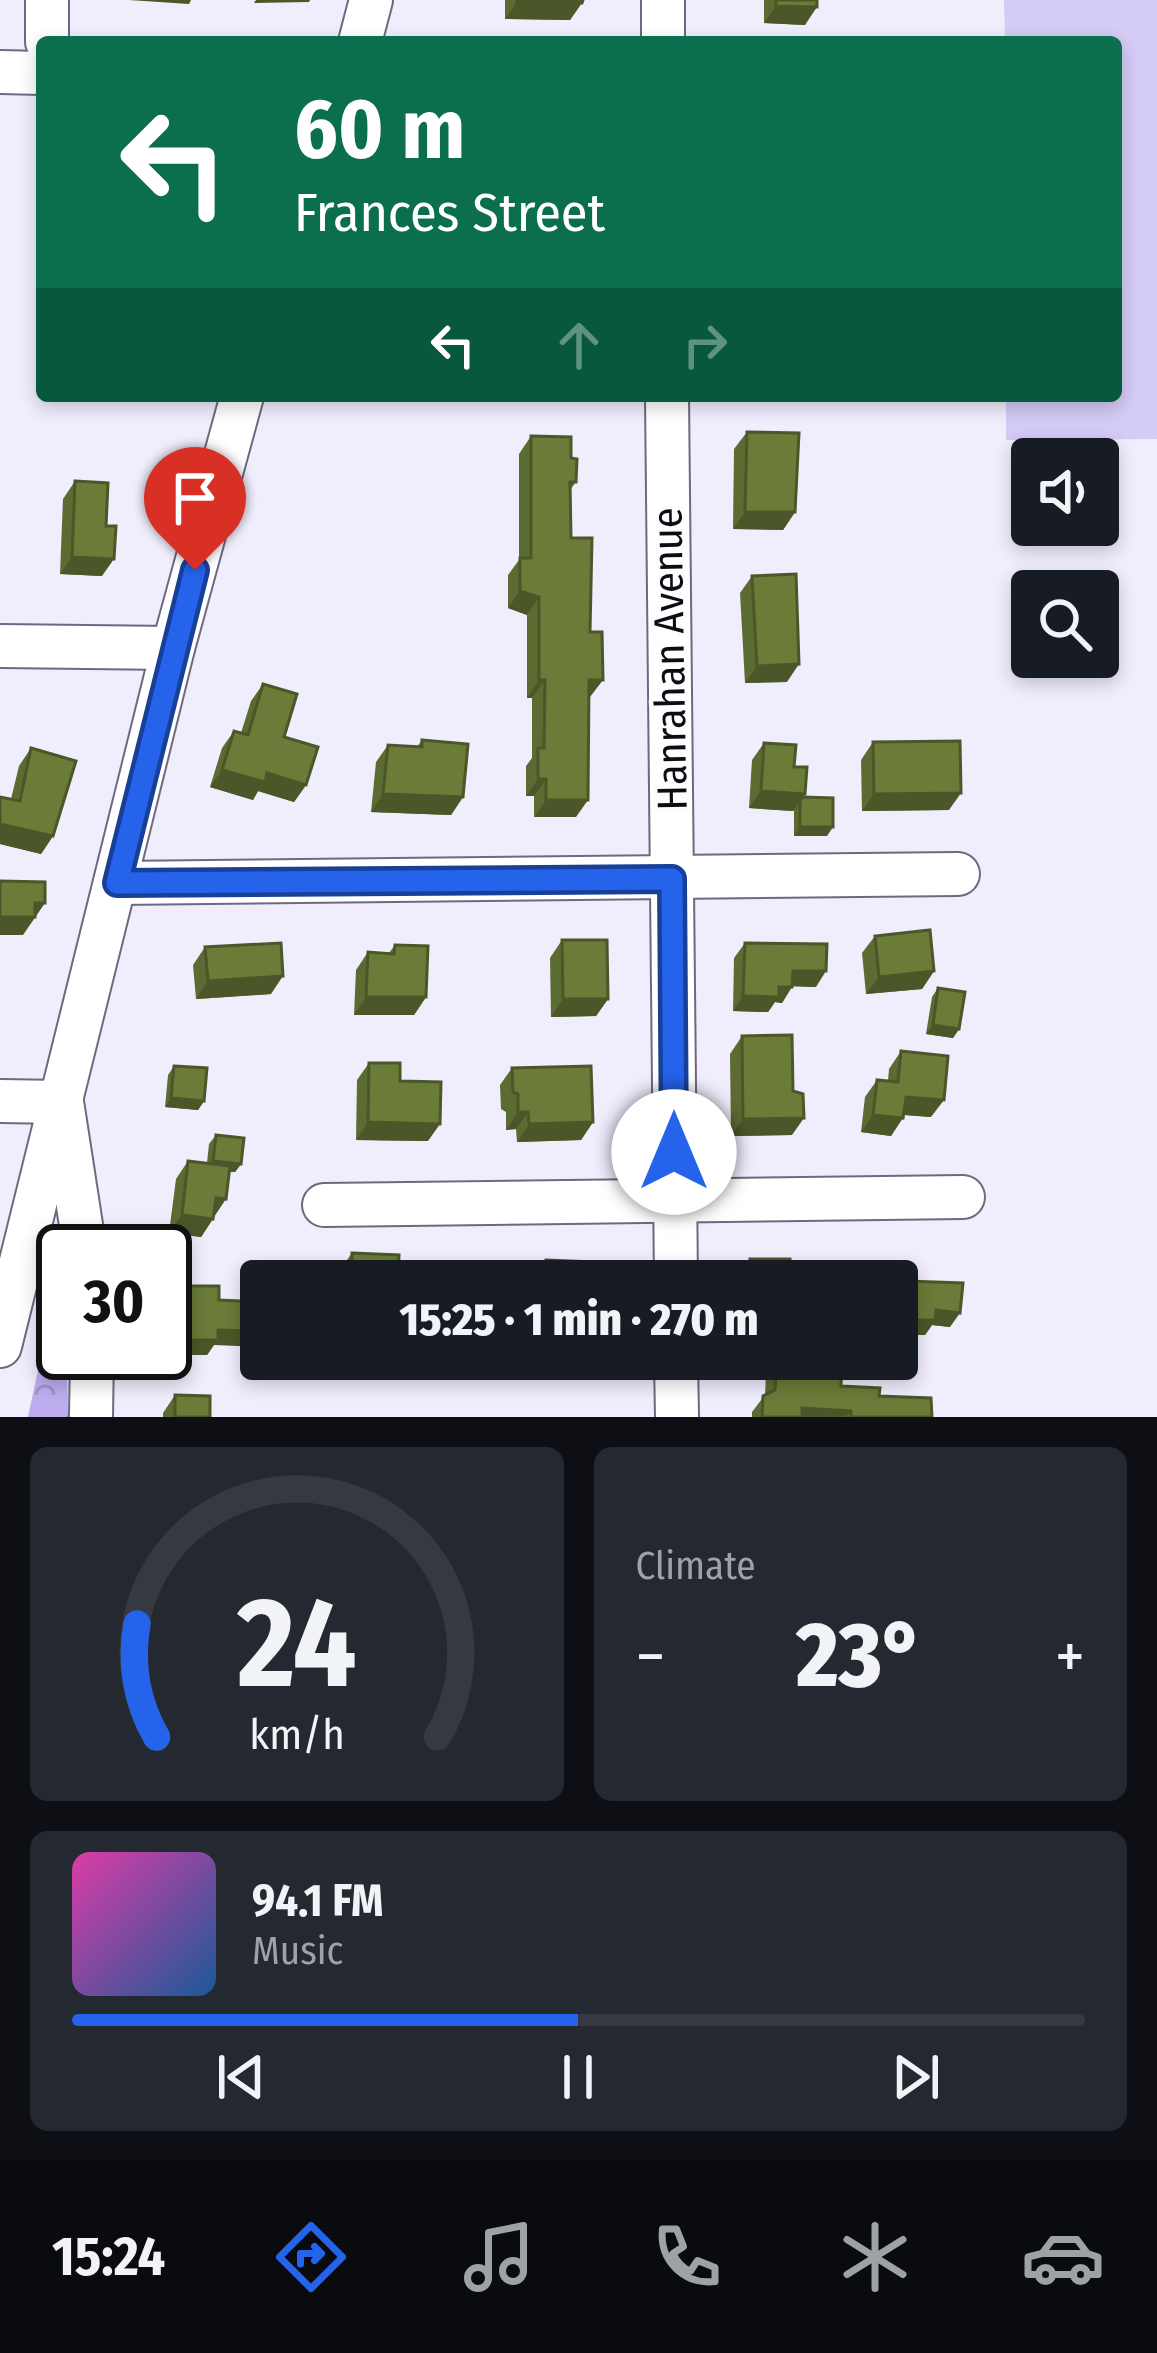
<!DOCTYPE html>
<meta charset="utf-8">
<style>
:root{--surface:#171b24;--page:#242831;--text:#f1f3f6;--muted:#9ea1a6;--line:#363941;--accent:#2563eb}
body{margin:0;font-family:"Fira Sans Condensed",sans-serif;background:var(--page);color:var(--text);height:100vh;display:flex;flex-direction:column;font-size:45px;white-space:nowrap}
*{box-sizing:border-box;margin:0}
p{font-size:39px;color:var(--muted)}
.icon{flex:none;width:66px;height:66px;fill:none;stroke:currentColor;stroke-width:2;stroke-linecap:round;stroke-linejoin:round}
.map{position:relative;height:1417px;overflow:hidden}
.side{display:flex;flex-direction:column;gap:30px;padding:30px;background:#0d0f14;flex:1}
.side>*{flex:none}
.guide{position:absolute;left:36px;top:36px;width:1086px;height:366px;border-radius:12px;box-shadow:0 6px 18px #0003;background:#0b6e4f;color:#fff;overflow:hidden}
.tools{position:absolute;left:1011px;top:438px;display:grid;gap:24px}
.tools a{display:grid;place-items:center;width:108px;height:108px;border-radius:12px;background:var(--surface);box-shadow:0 6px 18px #0003;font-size:60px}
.speed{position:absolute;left:36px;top:1224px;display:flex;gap:24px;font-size:60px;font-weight:700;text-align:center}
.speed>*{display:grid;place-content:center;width:156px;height:156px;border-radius:50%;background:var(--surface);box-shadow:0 6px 18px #0003;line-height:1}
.speed .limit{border:6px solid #111;border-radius:18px;background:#fff;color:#111}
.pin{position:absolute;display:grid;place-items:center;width:102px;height:102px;color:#fff;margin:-123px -51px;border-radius:50% 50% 50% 0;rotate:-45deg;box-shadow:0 0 12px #0007}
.pin .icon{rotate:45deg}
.me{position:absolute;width:132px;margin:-66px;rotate:0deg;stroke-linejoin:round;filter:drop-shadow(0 0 9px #0008)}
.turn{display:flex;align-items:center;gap:42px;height:252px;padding:0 60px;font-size:54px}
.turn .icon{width:156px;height:156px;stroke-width:2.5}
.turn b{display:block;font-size:84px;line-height:102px}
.lanes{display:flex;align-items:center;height:114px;padding:0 60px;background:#0003;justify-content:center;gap:60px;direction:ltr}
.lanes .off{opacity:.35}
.big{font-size:90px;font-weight:800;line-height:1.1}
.side .widget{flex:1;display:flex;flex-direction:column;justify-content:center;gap:18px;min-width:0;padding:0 42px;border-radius:18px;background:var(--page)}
.side .dial{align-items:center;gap:0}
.dial svg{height:312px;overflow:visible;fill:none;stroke:var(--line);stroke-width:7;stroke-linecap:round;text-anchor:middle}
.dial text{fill:var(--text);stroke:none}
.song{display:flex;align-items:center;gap:36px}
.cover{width:144px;height:144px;border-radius:18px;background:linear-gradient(135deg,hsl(320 70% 55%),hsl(210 70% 35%))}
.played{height:12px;border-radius:6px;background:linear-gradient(90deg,var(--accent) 50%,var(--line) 50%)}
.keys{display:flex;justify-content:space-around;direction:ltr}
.heat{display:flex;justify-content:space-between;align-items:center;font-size:66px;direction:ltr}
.side .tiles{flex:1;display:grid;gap:30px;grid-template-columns:1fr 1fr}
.widget:last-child{grid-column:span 2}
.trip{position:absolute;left:240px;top:1260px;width:678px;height:120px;border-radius:12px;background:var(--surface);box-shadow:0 6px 18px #0003;font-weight:800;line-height:120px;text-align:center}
.tabs{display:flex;height:192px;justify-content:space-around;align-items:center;background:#090b0e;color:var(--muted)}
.tabs .icon{width:84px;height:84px}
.tabs .current{color:var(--accent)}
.tabs b{font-size:54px;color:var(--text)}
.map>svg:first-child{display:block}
</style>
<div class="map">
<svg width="1157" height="1417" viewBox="0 0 1157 1417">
<defs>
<pattern id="forest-crowns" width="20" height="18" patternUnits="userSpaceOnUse" patternTransform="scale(3)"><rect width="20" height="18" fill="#bdadf0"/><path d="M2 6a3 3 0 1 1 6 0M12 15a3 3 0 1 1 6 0" fill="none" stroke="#a194cd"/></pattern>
</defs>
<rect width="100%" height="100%" fill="#f0edfd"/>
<path fill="url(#forest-crowns)" d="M63,1305L69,1417H28L49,1318Z"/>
<path fill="#d4cbf6" d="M1004,0H1157V439L1006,440V396H1116V42H1005Z"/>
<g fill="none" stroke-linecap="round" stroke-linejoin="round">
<defs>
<g id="minor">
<path d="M47,0V42"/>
<path d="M663,0V42"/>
<path d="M360,42L371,0"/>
<path d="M0,72L42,73"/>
<path d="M667,396L676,1281"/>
<path d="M0,646L173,648"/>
<path d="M117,883L958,874"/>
<path d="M0,1101L62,1102L85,1251"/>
<path d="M324,1205L963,1197"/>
<path d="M0,1346L173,648L242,396"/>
<path d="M676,1359L677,1417"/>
<path d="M91,1417L92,1353"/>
</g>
</defs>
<use href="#minor" stroke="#6e6980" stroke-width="46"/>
<use href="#minor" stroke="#fff" stroke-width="42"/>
</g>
<g fill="#5c6b31">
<path d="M505,0H583L570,20L505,19Z"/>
<path d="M764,0H817L805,25L764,23Z"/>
<path d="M747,432L795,512L783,530L733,529L734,449Z"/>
<path d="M531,436L571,458L576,482L570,490L571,538L590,632V697L576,817H534V796H526V766L532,758V698H527V615L508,608V575L519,560V454Z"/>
<path d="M75,481L102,576L60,574L63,499Z"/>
<path d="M752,576L787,682L745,683L740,593Z"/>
<path d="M263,684L306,785L294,802L258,791L253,800L210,787L222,748L234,731L241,733L251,701Z"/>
<path d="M422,740L463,797L451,815L371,812L376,762L388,745L417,747Z"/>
<path d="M873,742L949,810L862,811L861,760Z"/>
<path d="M764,743L794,767L805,794L803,797L827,836H794V810L793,811L749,808L752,760Z"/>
<path d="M31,748L53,836L41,854L0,844V797L11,799L19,766Z"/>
<path d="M875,936L934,971L922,989L866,994L862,953Z"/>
<path d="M562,940L608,999L596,1016L551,1017L550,958Z"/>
<path d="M745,943L816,987L792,986L782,1003L775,1002L768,1012L733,1011L734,958Z"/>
<path d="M395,945L426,997L414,1015H354L356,970L368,952L389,953Z"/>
<path d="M205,947L271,994L196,999L193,965Z"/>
<path d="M938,988L959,1029L953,1038L926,1034L932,997Z"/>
<path d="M742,1036L792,1135L731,1136L730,1054Z"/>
<path d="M901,1051L931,1117L904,1115L891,1136L861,1132L865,1097L877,1080L888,1081L889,1069Z"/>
<path d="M369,1063L400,1081L428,1141L356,1140L357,1080Z"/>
<path d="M174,1066L204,1101L198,1110L165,1107L168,1075Z"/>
<path d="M512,1068L593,1122L581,1140L517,1142L516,1129L506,1130V1112L501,1109L500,1085Z"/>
<path d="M216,1135L241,1164L235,1172H230L214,1217L201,1237L169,1233L176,1179L188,1161L207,1163L209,1144Z"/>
<path d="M352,1253L398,1281H320L330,1267H342Z"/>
<path d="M750,1259L791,1281H738V1276Z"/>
<path d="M546,1260L592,1275L606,1281H534V1277Z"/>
<path d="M906,1281L950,1327L932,1325L925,1335L897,1334V1295Z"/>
<path d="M185,1286L214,1345L207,1355H167L165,1301L167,1298H176Z"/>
<path d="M776,1359H812L841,1386L879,1396L932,1417H752V1412L765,1395L766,1374Z"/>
<path d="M175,1395L210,1417H163V1413Z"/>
</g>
<g fill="#4b5728">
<path d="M129,0H191L189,4Z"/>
<path d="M256,0H310L309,2L254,3Z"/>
<path d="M517,2L582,3L570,20L505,19Z"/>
<path d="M776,6L817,7L805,25L764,23Z"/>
<path d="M745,512H795L783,530L733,529Z"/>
<path d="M72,557L114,559L102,576L60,574Z"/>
<path d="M520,591L539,597L527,615L508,608Z"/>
<path d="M799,664L787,682L745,683L757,666Z"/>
<path d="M539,680H545L532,698H527Z"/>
<path d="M589,680H603L590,697L577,698Z"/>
<path d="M222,770L267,773L306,785L294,802L258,791L253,800L210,787Z"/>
<path d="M538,779H546L534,796H526Z"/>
<path d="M761,791L805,794L793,811L749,808Z"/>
<path d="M961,793L949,810L862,811L874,794Z"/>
<path d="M383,794L463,797L451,815L371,812Z"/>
<path d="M546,800H588L576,817H534Z"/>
<path d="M0,824L53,836L41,854L0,844Z"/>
<path d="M800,827H833L827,836H794Z"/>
<path d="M35,903H45L23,935H0V917Z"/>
<path d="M793,971H826L816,987L782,986Z"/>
<path d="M934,971L922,989L866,994L879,977Z"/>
<path d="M283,976L271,994L196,999L208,981Z"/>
<path d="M779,987H792L782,1003L775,1002L768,1012L733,1011L743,996Z"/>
<path d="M366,997H426L414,1015H354Z"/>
<path d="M563,999H608L596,1016L551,1017Z"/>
<path d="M933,1025L959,1029L953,1038L926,1034Z"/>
<path d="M906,1097L944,1100L931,1117L893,1114Z"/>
<path d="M171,1098L204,1101L198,1110L165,1107Z"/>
<path d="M518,1112H528L516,1129L506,1130Z"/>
<path d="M873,1115L903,1118L891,1136L861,1132Z"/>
<path d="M804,1118L792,1135L731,1136L743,1119Z"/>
<path d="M368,1122L440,1124L428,1141L356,1140Z"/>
<path d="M593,1122L581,1140L517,1142L529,1124Z"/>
<path d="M213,1161L241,1164L235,1172L207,1169Z"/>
<path d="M216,1198L226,1199L214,1217Z"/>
<path d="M182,1215L213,1219L201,1237L169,1233Z"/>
<path d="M936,1310L960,1313L950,1327L932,1325L925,1335L897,1334L906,1320Z"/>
<path d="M167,1326H177L167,1341H165V1329Z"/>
<path d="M218,1330L261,1331V1347L214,1345L207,1355H167L177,1340Z"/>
<path d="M802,1408L851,1411L846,1417H796Z"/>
</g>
<g fill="#6b7c39" stroke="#4b5728" stroke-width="3">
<path d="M517,0H583L582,3L517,2Z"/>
<path d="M776,0H817V7L776,6Z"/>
<path d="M747,432L799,433L795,512H745Z"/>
<path d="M531,436L571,437V458L577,459L576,482H570L571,538H592L590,632H602L603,680H589L588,800H546V779H538V748H544L545,680H539V597L520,591V558H531Z"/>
<path d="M75,481L108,483L106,526H116L114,559L72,557Z"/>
<path d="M796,574L799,664L757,666L752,576Z"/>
<path d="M263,684L297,694L284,737L318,747L306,785L267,773L265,782L222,770L234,731L248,735Z"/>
<path d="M422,740L468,744L463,797L383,794L388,745L422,747Z"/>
<path d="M960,741L961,793L874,794L873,742Z"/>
<path d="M764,743L796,745L794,767H807L805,794L761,791Z"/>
<path d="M31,748L76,761L53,836L0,824V797L20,801Z"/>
<path d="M803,797L833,798V827H800V801Z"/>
<path d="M0,881L45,882V903H35V917H0Z"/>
<path d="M930,930L934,971L879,977L875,936Z"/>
<path d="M562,940H607L608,999H563Z"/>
<path d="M281,943L283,976L208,981L205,947Z"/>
<path d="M745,943L827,944L826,971H793L792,987H779V997L743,996Z"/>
<path d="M395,945L428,946L426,997H366L368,952L394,954Z"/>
<path d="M938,988L965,992L959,1029L933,1025Z"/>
<path d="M792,1035L793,1091L803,1094L804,1118L743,1119L742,1036Z"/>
<path d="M901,1051L948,1056L944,1100L906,1097L903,1118L873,1115L877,1080L898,1082Z"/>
<path d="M369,1063H400V1081L441,1082L440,1124L368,1122Z"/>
<path d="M174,1066L207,1068L204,1101L171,1098Z"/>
<path d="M591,1066L593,1122L529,1124L528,1112H518V1094L513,1092L512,1068Z"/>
<path d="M216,1135L244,1138L241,1164L213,1161Z"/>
<path d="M188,1161L230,1166L226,1199L216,1198L213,1219L182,1215Z"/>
<path d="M352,1253L399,1255L398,1281H330V1267H352Z"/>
<path d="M750,1259H790L791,1281H751Z"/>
<path d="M546,1260L593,1262L592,1275L606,1276V1281H545Z"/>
<path d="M906,1281L963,1283L960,1313L936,1310L935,1320H906Z"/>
<path d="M185,1286H219V1300L261,1302V1331L218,1330V1340H177V1326H167V1298H185Z"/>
<path d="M777,1359L842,1360L841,1386L880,1388L879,1396L931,1398L932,1417H851V1411L802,1408V1417H762L763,1396L775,1390Z"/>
<path d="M175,1395L210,1396V1417H175Z"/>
</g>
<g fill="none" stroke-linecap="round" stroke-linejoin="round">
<defs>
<path id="route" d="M195,570L117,883L672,879L674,1152"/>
</defs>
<use href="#route" stroke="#184099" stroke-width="30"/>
<use href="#route" stroke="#2563eb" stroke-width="21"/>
</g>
<g text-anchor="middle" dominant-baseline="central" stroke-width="9" stroke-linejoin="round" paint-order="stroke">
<g font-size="42" fill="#0d0c14" stroke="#fdfdfd">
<text transform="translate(670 659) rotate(-91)">Hanrahan Avenue</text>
</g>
</g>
</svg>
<div class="tools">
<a><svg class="icon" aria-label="sound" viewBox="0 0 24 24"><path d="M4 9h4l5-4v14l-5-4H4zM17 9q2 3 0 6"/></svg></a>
<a><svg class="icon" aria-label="search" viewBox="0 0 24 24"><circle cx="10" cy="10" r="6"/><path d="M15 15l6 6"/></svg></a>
</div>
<div class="speed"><div class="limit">30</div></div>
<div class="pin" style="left:195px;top:570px;background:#d93025"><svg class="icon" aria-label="arrive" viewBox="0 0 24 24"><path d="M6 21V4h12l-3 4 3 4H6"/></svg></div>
<svg class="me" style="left:674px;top:1152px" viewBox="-20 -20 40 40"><circle r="19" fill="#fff"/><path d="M0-13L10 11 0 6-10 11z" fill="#2563eb"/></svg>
<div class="trip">15:25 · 1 min · 270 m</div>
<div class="guide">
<div class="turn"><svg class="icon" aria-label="left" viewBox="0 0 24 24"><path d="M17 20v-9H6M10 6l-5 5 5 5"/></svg><div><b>60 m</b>Frances Street</div></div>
<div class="lanes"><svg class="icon" aria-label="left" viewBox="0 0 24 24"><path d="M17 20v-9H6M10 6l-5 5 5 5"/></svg><svg class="icon off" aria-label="ahead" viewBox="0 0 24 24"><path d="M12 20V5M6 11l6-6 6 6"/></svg><svg class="icon off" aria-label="right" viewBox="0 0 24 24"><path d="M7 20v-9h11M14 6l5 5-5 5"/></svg></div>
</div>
</div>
<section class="side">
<div class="tiles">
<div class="widget dial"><svg viewBox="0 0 100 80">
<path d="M14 69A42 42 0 1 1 86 69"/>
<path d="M14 69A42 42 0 0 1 9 40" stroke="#2563eb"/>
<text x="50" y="56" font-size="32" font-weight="700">24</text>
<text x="50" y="72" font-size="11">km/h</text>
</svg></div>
<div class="widget"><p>Climate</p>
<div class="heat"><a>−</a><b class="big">23°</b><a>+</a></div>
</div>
<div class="widget">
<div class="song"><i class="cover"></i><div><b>94.1 FM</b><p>Music</p></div></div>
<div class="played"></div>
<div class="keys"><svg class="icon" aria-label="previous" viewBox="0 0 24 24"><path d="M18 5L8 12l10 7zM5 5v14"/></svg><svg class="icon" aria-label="pause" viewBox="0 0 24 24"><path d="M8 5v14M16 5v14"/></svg><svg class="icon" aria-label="next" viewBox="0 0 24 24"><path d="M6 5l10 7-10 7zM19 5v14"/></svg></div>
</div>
</div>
</section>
<nav class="tabs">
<b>15:24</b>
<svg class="icon current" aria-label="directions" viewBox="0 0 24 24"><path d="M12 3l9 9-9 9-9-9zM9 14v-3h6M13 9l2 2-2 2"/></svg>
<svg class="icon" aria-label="music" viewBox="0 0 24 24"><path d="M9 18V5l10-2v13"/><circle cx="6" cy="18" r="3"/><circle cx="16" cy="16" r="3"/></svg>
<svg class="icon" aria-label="phone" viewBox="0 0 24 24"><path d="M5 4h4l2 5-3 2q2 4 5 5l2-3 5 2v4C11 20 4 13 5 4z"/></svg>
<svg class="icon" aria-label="climate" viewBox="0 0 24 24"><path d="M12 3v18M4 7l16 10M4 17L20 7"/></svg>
<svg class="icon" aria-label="car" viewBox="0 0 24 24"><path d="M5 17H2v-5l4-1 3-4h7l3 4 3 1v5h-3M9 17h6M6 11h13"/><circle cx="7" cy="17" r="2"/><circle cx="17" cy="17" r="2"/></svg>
</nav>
